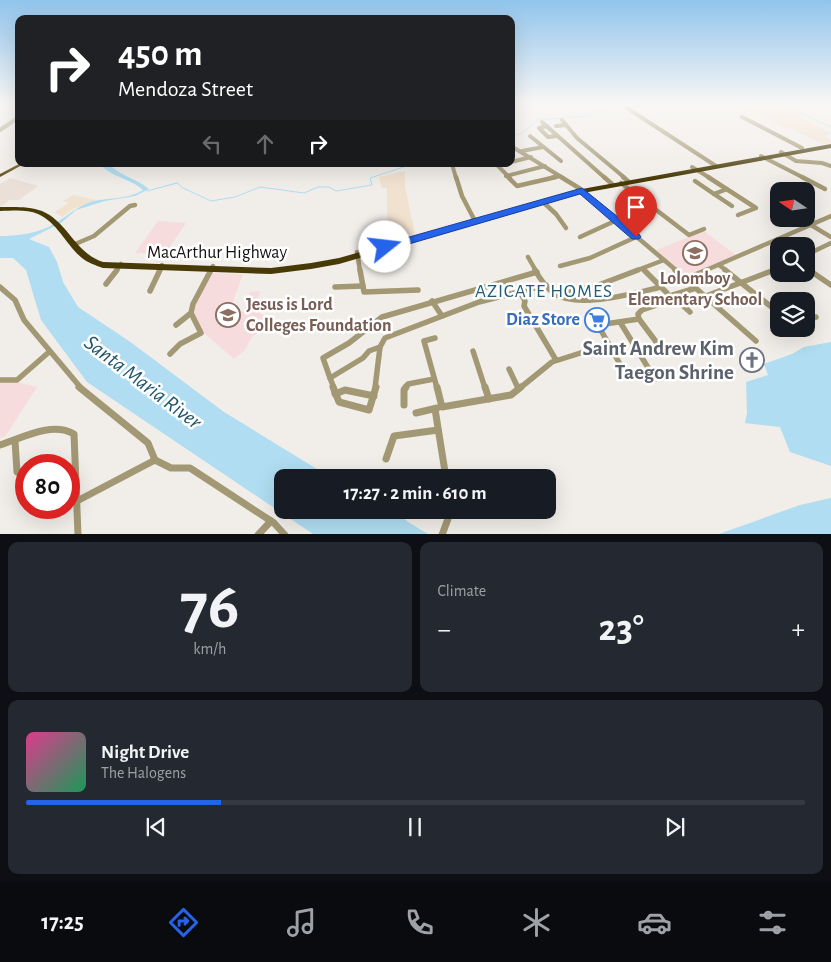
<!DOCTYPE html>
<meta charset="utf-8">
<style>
:root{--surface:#171b24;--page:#242831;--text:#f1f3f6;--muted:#9ea1a6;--line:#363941;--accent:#2563eb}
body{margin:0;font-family:"Alegreya Sans",sans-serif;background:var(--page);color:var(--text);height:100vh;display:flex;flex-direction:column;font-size:19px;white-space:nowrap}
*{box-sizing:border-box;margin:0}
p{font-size:16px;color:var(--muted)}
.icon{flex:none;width:28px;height:28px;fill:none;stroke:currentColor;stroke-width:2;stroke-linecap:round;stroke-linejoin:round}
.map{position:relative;height:534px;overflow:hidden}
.side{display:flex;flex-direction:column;gap:8px;padding:8px;background:#0d0f14;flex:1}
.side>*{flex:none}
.guide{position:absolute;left:15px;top:15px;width:500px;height:152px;border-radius:10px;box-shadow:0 5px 20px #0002;background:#202124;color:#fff;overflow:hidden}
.needle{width:32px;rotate:283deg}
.buttons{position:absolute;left:770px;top:182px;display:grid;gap:10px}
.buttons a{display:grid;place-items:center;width:45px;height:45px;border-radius:10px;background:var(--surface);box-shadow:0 5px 20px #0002;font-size:25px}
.speed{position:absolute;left:15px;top:454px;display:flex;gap:10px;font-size:25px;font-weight:700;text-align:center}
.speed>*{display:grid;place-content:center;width:65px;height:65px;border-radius:50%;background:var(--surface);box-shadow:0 5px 20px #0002;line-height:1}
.speed .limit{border:8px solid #d22;background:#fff;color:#111}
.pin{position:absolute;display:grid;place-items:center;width:42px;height:42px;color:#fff;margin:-51px -21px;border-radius:50% 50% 50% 0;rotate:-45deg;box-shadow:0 0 5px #0007}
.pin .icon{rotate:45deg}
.me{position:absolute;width:55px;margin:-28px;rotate:74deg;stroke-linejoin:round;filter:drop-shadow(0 0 4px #0008)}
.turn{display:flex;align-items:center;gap:18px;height:105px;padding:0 20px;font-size:22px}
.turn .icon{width:65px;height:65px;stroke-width:2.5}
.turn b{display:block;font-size:35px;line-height:42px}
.lanes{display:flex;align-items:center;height:48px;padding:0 20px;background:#0003;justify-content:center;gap:25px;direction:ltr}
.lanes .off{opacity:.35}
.big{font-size:38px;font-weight:700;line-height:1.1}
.side .card{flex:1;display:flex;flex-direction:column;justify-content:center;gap:8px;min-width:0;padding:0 18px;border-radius:10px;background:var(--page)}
.side .dial{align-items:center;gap:0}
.dial b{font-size:65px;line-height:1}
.song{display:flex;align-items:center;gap:15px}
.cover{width:60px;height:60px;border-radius:8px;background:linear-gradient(135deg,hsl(330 70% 55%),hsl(150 70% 35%))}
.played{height:5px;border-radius:2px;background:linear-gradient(90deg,var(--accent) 25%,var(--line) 25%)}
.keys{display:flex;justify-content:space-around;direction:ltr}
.heat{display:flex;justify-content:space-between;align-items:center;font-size:28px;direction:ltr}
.side .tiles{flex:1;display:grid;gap:8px;grid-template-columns:1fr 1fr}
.card:last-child{grid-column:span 2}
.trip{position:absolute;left:274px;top:469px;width:282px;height:50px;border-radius:10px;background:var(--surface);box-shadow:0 5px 20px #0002;font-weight:700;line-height:50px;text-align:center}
.tab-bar{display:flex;height:80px;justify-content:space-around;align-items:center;background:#090b0e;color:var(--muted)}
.tab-bar .icon{width:35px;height:35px}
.tab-bar .selected{color:var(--accent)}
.tab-bar b{font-size:22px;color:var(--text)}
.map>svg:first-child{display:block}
</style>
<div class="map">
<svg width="831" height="535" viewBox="0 0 831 535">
<rect width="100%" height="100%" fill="#f1ede9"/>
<path fill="#ebe0d7" d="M10,178L38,186L19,200H9L4,205L0,206V184Z"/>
<g fill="#f1e1cf">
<path d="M735,104H780L806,115L799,117L831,133L825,136L831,140V143L822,144L790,128H785Z"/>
<path d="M405,171V187L415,234L392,240L387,225V188H382L379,177Z"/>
<path d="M73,195L96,200L73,209L62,217L55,212L69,203L63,201Z"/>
</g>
<g fill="#f7dcdd">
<path d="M158,221L186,223L159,263H156L162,254L135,253Z"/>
<path d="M704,231L737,256L687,278L654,251Z"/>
<path d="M210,273L243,274L230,310L243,312L250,292L260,291L255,311L273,320L252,337L245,350L234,359L197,327L193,305Z"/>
<path d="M0,381L17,382L37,387L5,437L0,438Z"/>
</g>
<g fill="#b0ddf1">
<path d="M100,164H109C120,176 137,179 149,189L135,196L105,201L76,210L61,223L29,239L49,247L57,262L63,282L78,307L129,341L224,412L330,477L282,478V510H396L408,522L428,534H313L87,382L41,320L26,270L13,258H0V236C16,236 32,234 46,228C63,221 75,206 94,201C108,198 130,199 143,190C130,178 112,178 100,164Z"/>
<path d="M831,342V466L790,452L780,427L745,423L747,413L746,382L768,375L764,364L792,354L804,347Z"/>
<path d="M831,498V534H719L800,505Z"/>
</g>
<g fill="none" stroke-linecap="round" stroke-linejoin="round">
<g stroke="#b0ddf1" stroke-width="1">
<path d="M781,104L831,127"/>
<path d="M511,136L521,134L538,120L588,116L610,106L624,107L645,104"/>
<path d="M147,191L177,183L183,188L211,201L235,197L260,187L304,193L318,187H329L336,191L372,185L370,178L413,164"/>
</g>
<g stroke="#a29874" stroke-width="4">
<path d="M627,108L716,166"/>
<path d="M742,117L802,148"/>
<path d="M562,120L577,138L625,178"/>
<path d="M542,122L605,178"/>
<path d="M547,126L539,128L548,137L557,136"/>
<path d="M556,126L566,125"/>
<path d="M0,130L19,117"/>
<path d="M530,136L561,161"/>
<path d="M511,146L563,178"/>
<path d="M522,151L543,147"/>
<path d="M781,152L796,161L822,163L831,166"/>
<path d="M761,156L804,178"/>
<path d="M511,162L531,157"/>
<path d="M452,164L456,178"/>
<path d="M506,164L498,166L510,178"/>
<path d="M692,167L710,178"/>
<path d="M506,176L545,166"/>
<path d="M550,178L560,176"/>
</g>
<g stroke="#a29874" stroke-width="4.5">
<path d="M456,177L462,196L475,221"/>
<path d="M508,177L517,186L556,177"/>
<path d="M561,177L579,188L677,271"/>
<path d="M604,177L612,184"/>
<path d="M623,177L629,182"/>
<path d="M708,177L756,208L738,215"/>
<path d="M802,177L825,189"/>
<path d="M695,181L714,194L727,189"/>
<path d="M621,183L689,235L704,229"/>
<path d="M714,194L732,206"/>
<path d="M543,202L556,214L566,228"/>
<path d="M811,225L831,237"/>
<path d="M580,237L617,220"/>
<path d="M73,245L94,236L130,206L135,205"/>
<path d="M357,252L360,271"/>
<path d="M806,255L831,243"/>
<path d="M528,257L536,271"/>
<path d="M719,265L727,271"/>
<path d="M560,266L590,258L636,237"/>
<path d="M806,268L811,271"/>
<path d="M643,269L645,271"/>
<path d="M116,271L121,264"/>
<path d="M159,271L162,265"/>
<path d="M210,271L213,266"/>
<path d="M635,271L664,260"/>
<path d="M704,271L831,216"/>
<path d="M771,271L779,268"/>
</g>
<g stroke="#a29874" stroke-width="5.5">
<path d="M360,270L364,292L418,290"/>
<path d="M535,270C540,279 546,288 555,294C578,309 635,293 661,287"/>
<path d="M644,270L667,293"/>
<path d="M675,270L756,341"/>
<path d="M725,270L779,313"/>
<path d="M809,270L831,285"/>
<path d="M686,279L707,270"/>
<path d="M106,284L117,270"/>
<path d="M0,287L15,300L24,320L81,388"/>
<path d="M335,287L363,286"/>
<path d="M150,291L160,270"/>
<path d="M520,292L525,301L524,306L556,360"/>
<path d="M557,295L596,286L638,270"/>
<path d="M672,296L690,312"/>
<path d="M706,296L774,270"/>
<path d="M590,300L596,286"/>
<path d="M432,301L442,316"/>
<path d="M639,319L663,351"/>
<path d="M806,320L816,317"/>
<path d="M620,322L655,379"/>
<path d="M176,325L191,313L193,304L211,270"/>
<path d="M435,338L424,341L437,388"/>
<path d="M380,347L369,351L363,358L330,378L323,358L349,343L382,317L537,272"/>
<path d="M473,351L485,388"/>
<path d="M170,354L180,344L201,333L191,313"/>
<path d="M621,366L598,325L639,319L638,314L642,310L660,304L663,298L696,288"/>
<path d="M509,369L518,388"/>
<path d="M330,378L334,388"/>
<path d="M0,380H17L49,352"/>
<path d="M375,388L380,347L385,338L479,302L546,285"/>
<path d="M405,388L408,384L434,379"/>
<path d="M520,388L552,362L609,344"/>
</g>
<g stroke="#a29874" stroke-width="7">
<path d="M79,387L148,443L155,460L171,468H190L274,523L285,535"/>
<path d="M333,387L339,402L369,410L376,387"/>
<path d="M437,387L442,407L511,395L521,387"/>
<path d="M485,387L489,399"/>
<path d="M335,394L345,390L374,396"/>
<path d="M404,405V390L406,387"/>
<path d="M435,409L446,478"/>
<path d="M416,413L437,408"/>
<path d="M15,441L17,472L26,477"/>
<path d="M0,445C22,438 52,421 74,434L78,535"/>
<path d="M386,459L394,436L438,430"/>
<path d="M77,501L155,460"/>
<path d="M258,535L271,521"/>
<path d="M442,535L449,516V510"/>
</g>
<path fill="#615219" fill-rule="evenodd" d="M19,164H24L0,177V174Z"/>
<path fill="#473a06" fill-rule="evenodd" d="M831,144V148L583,193L339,264L311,269L271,274L103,268C95,265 88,263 82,258C66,245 58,223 38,214C27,209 12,211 0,211V207C14,207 29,206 42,211C68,222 75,253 103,262L271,268L311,263L339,258L582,189Z"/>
</g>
<linearGradient id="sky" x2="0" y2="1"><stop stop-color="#91c4ec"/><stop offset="0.58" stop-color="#f9f7f5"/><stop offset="1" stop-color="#f9f7f5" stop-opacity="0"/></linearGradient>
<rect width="831" height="179" fill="url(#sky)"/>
<path fill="#2563eb" stroke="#184099" d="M582,188L639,234L641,237L639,239H632L580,194L385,251L379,247L381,245Z"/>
<defs>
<symbol id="school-ring" viewBox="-11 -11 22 22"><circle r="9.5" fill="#fff" stroke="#8d6e63" stroke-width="1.5"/><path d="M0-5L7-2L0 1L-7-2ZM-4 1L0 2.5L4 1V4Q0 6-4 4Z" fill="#8d6e63"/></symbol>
<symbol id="university-ring" viewBox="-11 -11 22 22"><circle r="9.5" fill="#fff" stroke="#8d6e63" stroke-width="1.5"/><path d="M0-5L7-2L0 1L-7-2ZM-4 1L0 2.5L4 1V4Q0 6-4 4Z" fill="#8d6e63"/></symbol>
<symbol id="supermarket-ring" viewBox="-11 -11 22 22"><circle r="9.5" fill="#fff" stroke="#3f7fe0" stroke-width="1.5"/><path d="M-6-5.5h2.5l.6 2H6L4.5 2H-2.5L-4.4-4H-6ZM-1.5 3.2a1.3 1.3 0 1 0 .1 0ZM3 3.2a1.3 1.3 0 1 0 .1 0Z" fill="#3f7fe0"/></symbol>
<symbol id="church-ring" viewBox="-11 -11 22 22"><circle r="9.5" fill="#fff" stroke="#6b7280" stroke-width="1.5"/><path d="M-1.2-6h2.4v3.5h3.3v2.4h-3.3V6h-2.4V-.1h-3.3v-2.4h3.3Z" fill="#6b7280"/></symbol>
</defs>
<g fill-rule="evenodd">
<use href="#school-ring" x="681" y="239" width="28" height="28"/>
<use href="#university-ring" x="214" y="301" width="28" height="28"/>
<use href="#supermarket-ring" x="583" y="306" width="28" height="28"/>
<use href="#church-ring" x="738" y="346" width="28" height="28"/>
</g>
<g text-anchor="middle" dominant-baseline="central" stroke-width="5" stroke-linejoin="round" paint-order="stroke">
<g font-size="18" fill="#141211" stroke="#fff">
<text x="217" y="253">MacArthur Highway</text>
</g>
<g font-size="18" font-weight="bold" fill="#785e54" stroke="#fff">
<text x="695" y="279">Lolomboy<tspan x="695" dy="21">Elementary School</tspan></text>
<text x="246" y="305" text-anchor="start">Jesus is Lord<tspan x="246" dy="21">Colleges Foundation</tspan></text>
</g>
<g font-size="18" font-weight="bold" fill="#366cbe" stroke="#fff" text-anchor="end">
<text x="580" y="320">Diaz Store</text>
</g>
<g font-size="19" letter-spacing="1" fill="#205b7b" stroke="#fff">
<text x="544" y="291">AZICATE HOMES</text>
</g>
<g font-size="21" font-weight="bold" fill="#5b616d" stroke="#fff" text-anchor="end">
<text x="734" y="348">Saint Andrew Kim<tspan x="734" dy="24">Taegon Shrine</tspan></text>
</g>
<g font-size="22" font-style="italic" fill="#1e556b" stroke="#fff">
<text transform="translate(143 382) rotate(37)">Santa Maria River</text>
</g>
</g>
</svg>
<div class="buttons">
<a><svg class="needle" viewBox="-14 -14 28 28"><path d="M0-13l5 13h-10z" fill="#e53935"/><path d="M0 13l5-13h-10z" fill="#9ea1a6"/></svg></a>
<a><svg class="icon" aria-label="search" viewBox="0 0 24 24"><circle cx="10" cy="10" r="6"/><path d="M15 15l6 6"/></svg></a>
<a><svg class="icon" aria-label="layers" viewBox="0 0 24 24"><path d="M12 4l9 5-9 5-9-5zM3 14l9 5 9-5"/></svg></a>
</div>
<div class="speed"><div class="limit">80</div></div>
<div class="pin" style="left:636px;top:237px;background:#d93025"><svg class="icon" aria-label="arrive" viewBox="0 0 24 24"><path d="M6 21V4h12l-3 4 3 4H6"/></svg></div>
<svg class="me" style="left:385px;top:247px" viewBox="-20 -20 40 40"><circle r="19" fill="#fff"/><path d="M0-13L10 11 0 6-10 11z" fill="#2563eb"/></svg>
<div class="trip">17:27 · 2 min · 610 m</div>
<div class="guide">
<div class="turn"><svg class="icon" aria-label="right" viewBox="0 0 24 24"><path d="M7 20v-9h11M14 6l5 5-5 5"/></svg><div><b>450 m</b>Mendoza Street</div></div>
<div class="lanes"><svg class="icon off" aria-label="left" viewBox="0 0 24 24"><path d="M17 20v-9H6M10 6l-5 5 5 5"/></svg><svg class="icon off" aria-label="ahead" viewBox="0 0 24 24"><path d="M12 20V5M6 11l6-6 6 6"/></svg><svg class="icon" aria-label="right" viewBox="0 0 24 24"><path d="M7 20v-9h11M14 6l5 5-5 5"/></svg></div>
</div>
</div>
<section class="side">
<div class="tiles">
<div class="card dial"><b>76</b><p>km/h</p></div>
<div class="card"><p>Climate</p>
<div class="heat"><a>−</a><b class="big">23°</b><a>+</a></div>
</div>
<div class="card">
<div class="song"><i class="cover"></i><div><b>Night Drive</b><p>The Halogens</p></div></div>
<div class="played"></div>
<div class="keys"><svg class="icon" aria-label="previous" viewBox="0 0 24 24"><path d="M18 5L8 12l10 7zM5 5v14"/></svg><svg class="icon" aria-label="pause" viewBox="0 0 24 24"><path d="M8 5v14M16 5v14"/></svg><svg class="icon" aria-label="next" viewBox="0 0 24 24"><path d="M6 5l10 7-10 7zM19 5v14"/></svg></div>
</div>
</div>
</section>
<nav class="tab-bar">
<b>17:25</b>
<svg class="icon selected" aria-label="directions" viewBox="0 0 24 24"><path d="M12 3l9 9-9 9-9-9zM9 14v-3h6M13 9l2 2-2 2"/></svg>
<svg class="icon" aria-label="music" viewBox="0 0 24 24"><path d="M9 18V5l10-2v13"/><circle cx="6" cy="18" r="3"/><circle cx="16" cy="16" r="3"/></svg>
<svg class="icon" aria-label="phone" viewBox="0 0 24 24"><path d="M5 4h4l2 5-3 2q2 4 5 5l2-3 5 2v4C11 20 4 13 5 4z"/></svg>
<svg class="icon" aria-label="climate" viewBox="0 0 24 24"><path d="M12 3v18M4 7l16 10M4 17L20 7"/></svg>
<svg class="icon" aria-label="car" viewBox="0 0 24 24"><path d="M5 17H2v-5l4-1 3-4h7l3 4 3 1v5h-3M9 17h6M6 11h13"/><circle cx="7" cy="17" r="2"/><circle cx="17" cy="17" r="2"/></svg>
<svg class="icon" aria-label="filters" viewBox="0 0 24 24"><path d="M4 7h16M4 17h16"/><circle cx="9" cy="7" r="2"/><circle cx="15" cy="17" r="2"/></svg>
</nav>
